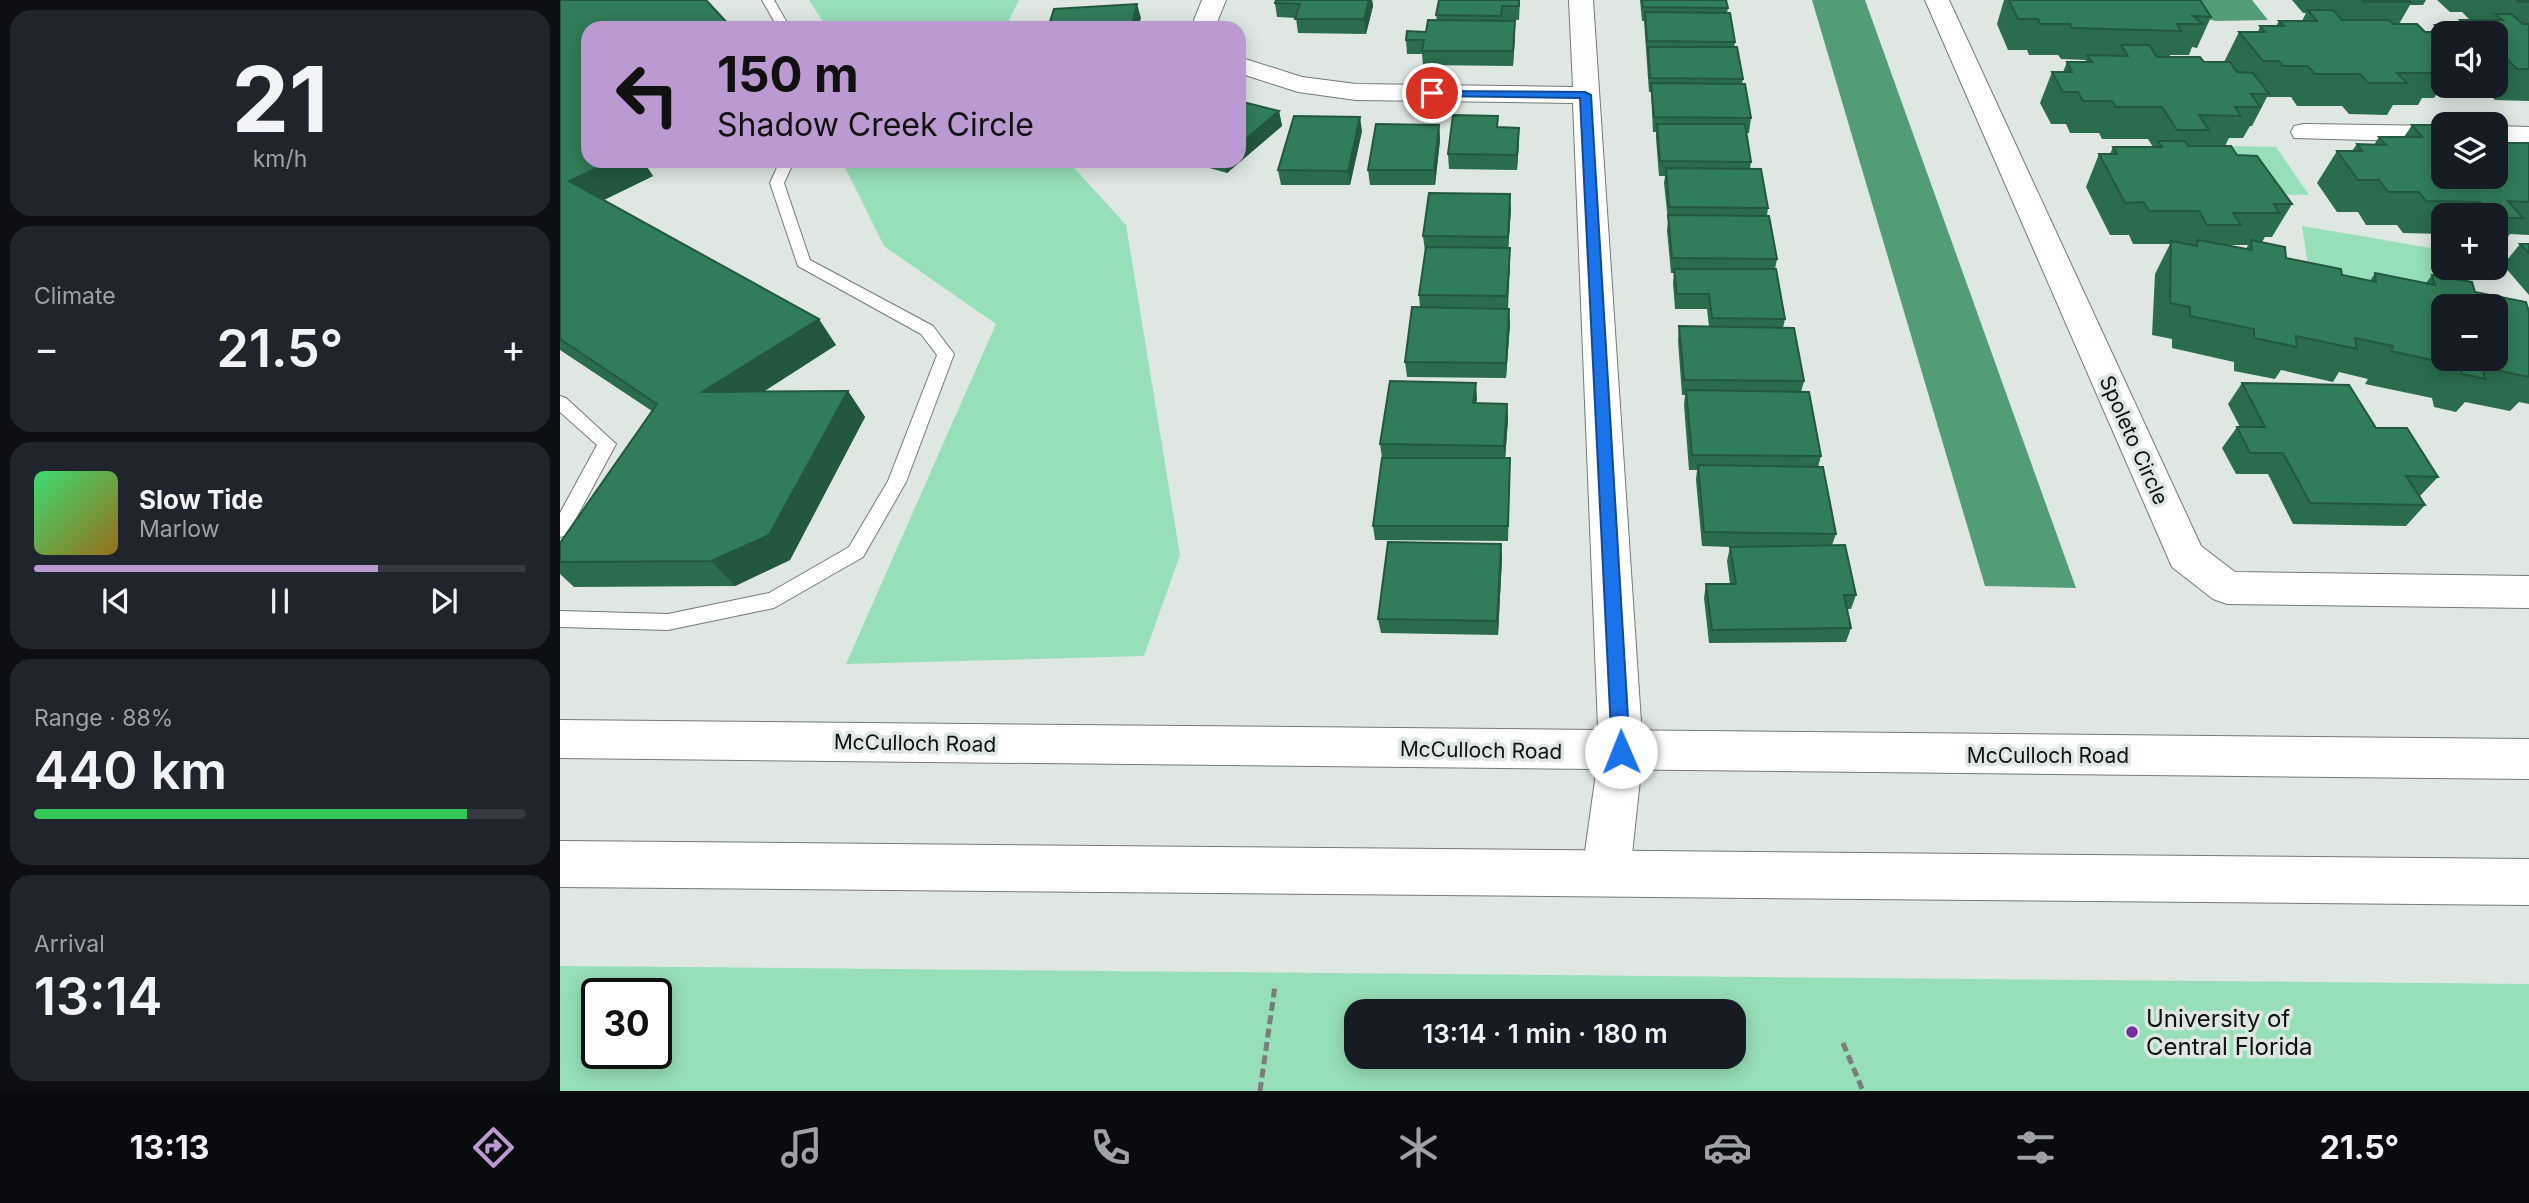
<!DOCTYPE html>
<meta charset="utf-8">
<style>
:root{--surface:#171b24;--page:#20242c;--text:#f1f3f6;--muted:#9ea1a6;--line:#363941;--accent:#ba9ad0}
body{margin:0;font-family:Inter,sans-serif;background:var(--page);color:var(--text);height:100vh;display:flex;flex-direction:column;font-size:26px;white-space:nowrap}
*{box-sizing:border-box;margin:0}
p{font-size:23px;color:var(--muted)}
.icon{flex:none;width:38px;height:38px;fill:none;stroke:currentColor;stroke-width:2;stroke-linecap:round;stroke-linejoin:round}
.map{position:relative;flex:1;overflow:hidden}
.details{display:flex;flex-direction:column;gap:10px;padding:10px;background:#0d0f14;width:560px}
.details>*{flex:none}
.banner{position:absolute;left:21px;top:21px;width:665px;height:147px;border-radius:21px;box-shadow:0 4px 18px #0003;background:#ba9ad0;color:#111;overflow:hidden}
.fabs{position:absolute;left:1871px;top:21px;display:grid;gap:14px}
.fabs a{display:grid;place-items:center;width:77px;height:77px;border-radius:14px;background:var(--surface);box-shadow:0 4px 18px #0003;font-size:35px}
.speed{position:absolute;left:21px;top:978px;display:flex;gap:14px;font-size:35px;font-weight:700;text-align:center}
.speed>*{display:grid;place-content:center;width:91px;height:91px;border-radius:50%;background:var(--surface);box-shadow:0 4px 18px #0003;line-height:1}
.speed .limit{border:4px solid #111;border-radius:10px;background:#fff;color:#111}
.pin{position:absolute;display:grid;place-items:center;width:60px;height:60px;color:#fff;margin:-30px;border:4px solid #fff;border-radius:50%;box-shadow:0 2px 7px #0007}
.me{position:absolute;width:77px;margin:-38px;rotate:359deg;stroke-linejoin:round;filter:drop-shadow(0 0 5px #0008)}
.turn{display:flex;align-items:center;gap:24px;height:147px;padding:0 21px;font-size:32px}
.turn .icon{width:91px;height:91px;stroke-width:2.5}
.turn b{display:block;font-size:49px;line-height:60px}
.big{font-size:52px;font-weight:600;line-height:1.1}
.details .tile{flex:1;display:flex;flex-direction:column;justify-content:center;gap:10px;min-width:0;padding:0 24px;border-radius:21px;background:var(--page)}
.details .dial{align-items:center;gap:0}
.dial b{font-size:91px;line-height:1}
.song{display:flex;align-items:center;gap:21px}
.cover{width:84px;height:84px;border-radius:10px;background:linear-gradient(135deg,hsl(140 70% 55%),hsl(40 70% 35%))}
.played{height:7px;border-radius:4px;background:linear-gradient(90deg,var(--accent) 70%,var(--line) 70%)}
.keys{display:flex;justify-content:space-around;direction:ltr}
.heat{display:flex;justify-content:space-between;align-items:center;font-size:38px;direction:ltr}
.charge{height:10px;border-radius:5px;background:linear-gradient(90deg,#34c759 88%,var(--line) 0)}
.trip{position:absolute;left:784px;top:999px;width:402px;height:70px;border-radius:21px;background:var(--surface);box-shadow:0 4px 18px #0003;font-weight:600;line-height:70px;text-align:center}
.tabs{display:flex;height:112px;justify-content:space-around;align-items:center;background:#090b0e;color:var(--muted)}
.tabs .icon{width:49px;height:49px}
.tabs .current{color:var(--accent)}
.tabs b{font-size:32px;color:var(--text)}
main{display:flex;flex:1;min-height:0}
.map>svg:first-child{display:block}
</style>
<main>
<section class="details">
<div class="tile dial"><b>21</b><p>km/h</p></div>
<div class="tile"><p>Climate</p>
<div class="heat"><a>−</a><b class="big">21.5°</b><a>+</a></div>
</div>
<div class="tile">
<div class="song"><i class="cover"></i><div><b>Slow Tide</b><p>Marlow</p></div></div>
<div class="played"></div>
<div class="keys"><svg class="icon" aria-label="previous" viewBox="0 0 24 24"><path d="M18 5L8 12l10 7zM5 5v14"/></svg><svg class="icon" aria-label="pause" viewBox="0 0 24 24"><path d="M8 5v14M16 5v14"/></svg><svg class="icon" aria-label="next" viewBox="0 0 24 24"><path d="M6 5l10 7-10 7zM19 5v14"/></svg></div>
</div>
<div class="tile"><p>Range · 88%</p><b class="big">440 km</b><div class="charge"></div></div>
<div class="tile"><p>Arrival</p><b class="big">13:14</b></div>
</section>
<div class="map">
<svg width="1969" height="1091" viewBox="0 0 1969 1091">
<rect width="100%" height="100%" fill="#dee7e2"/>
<g fill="#97dfb8" fill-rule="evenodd">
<path d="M249,0H459L445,28H267Z"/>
<path d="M1669,146L1716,147L1749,195L1700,194Z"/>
<path d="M282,161H508L566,225L620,555L584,656L286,664L436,324L324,246Z"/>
<path d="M1742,226L1883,250V268H1904L1914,302L1749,272Z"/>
<path d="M0,966L1969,984V1091H0ZM96,994V1054H37V994ZM796,1012H1174V1057H796Z"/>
</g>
<g fill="#529c76">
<path d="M1252,0H1305L1516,588L1425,586Z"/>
<path d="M1618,0H1692L1708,20L1656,21L1639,17Z"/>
</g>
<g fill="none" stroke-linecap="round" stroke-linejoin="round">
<defs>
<g id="service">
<path d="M202,0H214L230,28H218Z"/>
<path d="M220,161H234L224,183L250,260L373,326L394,354L346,482L303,557L214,608L108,630L0,627V611L108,614L209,593L289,547L328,481L377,355L361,334L238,266L210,183Z"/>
<path d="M0,396L6,398L56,444L7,535L0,537V513L37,445L0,412Z"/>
</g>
<g id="minor">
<path d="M642,0H666L658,20L660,28H636L634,20Z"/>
<path d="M1009,0H1033L1083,752L1070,873L1063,889L1046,896L1029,889L1022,873L1039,752L1013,103L796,100L738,92L679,73V57L742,77L796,84L1013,87Z"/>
<path d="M1365,0H1389L1641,546L1675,572L1969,576V608L1667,604L1653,599L1612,567Z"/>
<path d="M1744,124L1883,126V142L1734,138L1731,132L1734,126Z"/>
<path d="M1936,126L1969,127V143L1936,142Z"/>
</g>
<g id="secondary">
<path d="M0,720L1969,739V779L0,758Z"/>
<path d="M0,841L1969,859V905L0,887Z"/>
</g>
</defs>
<use href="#service" stroke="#737b76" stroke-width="2"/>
<use href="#minor" stroke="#737b76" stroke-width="2"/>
<use href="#secondary" stroke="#737b76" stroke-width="2"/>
<g stroke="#787e7a" stroke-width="5" stroke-dasharray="9 4.5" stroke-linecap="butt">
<path d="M1283,1043L1303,1091"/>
<path d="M700,1091L715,986"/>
</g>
<use href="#service" fill="#fff" fill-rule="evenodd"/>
<use href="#minor" fill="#fff" fill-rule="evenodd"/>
<use href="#secondary" fill="#fff" fill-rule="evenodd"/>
</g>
<g fill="#2b6c4d" fill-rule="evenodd">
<path d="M0,0L28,161H83L93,176L44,200L276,345L203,392L288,391L305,417L230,560L175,586L14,587L0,574V543L92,411L0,350Z"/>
<path d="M716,0H812L813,6L806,34L738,33L736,18L717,17L715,3Z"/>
<path d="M879,0H960L959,20H943V21L955,35L953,66L863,65L862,54H847L846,40L866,32L877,21L876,15Z"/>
<path d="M1080,0H1166L1168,8L1167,13L1175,42L1174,47L1183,79L1182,84L1191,118L1189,133H1186L1191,162L1190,169L1208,208L1207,216L1217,259L1215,269L1225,319L1223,328L1244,381L1241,392L1261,456L1258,467L1276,534L1272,545L1296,595L1291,609H1287L1291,628L1286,642L1149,643L1144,598L1146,584H1170L1167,561L1170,547L1142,546L1136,480L1137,470H1129L1124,405L1125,395H1122L1118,341L1119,326L1149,327L1147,309H1115L1113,283L1114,273H1111L1107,230L1108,221L1104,183L1105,176H1099L1096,138V132H1093L1091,92H1089L1084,21H1082Z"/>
<path d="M1444,0H1640L1651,17L1637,48L1632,47L1629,55H1610L1609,57L1644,62H1664L1679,32H1698L1700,26H1716L1719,21H1742L1746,13H1743L1732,0H1866L1863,5H1850L1839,24L1865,32H1870L1875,25H1897L1900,20H1910L1902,12H1890L1877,0H1969V101L1935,100L1925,90H1900L1896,86H1936V33H1883V85L1874,98H1862L1858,105H1833L1827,115L1789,114L1782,106H1737L1731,97H1707L1692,126H1690L1683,138H1669L1665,146L1677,155L1732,204L1712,237H1705L1702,242L1726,258L1782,275L1810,281L1815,273L1866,283L1872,275L1915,292L1969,312V404L1959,402L1950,411L1905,402L1896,412L1874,407L1872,398L1805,384L1808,379L1779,372L1773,382L1721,370L1715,379L1674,371V362L1612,348V339L1592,335L1595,274L1610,244H1573L1569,235H1550L1526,187L1539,154H1550L1553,147H1593L1588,139H1542L1539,133H1510L1506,124H1491L1480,103L1492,72H1503L1507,62H1525L1526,60L1501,59L1498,55H1469L1467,50H1448L1437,24ZM1669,245H1688L1686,249Z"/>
<path d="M719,111L722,126L667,173L625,161H679Z"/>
<path d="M938,116V127L959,142L957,170L889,169L888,154Z"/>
<path d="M879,125L880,140L875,185H810L808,170Z"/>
<path d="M1852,125H1877L1883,177L1938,143H1969V235L1950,234L1937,251H1936V215H1883V234L1843,233L1837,225H1806L1798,212H1777L1757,183L1777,151H1792L1797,144L1814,145L1819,137H1844Z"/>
<path d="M802,131L790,185H721L718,170Z"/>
<path d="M951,209L948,248L950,263L948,309L950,324L946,378L847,377L845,362L860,308L859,295L865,251L863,236Z"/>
<path d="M1960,244H1969V295L1943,265Z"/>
<path d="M1682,383L1816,428L1878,477L1859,497L1865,505L1846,526L1733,524L1708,474H1676L1662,448L1677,427H1680L1668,404Z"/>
<path d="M917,398L916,403L947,404L948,419L945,458L950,472L948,541L815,540L813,526L822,458L820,444Z"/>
<path d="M941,544L942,558L938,635L821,633L818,619Z"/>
</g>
<g fill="#23583e">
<path d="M809,0H812L813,6L806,34L804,19Z"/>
<path d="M577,4L581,18L578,28H571Z"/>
<path d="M955,21V35L953,66V51Z"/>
<path d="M719,111L722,126L667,173L664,161H679V145Z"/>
<path d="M800,117L802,131L790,185L788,171Z"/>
<path d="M879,125L880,140L875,185L874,170Z"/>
<path d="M959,128V142L957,170V155Z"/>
<path d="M52,161H83L93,176L29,207L9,181Z"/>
<path d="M950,194L951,209L948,252V237Z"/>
<path d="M950,248V263L947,311V296Z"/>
<path d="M949,309L950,324L946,378V363Z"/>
<path d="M259,319L276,345L162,418L142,392Z"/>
<path d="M916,383L917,398L914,418L913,403Z"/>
<path d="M288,391L305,417L230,560L175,586L151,561Z"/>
<path d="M947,404L948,419L945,461L944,446Z"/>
<path d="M941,544L942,558L938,635L937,621Z"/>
</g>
<g fill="#327d59" stroke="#23583e" stroke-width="2" fill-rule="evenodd">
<path d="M0,0H146L172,28H28V161H52L9,181L259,319L142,392L288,391L209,535L151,561L0,562V543L97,404L0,339Z"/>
<path d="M716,0H809L804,19H735L740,4L715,3Z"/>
<path d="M879,0H959V6H942L941,16L876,15Z"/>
<path d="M1082,0H1166L1168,8L1083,7Z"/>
<path d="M1449,0H1640L1651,17L1633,16L1643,24H1617L1621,31L1512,28L1510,24H1480L1478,19H1458Z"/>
<path d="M1802,0H1849L1851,2H1804Z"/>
<path d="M1957,0H1969V2H1959Z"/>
<path d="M577,4L571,28H488L494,9Z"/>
<path d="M1748,10H1773L1782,20H1829L1833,24H1857L1865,32H1882L1875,25H1905L1900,20H1943L1935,14H1951L1963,24H1969V69H1957L1947,59H1936V33H1883V53H1882L1883,55V67H1872L1878,73H1837L1847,83H1808L1800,74H1755L1748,66H1723L1719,61H1703L1679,32H1705L1700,26H1724L1719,21H1757Z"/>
<path d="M1085,12L1170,13L1175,42L1087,41Z"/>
<path d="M868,20L955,21L953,51H862L864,40H846L847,31L866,32Z"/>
<path d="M1561,45H1589L1597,57H1640L1644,62H1670L1677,72L1693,73L1709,94H1691L1700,107H1675L1681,116L1639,115L1649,130H1617L1602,107H1556L1552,101H1523L1518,92H1503L1492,72H1512L1507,62H1532L1527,55L1568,56Z"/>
<path d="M1088,47H1177L1183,79L1090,78Z"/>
<path d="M1091,83L1185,84L1191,118L1094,117Z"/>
<path d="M679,101L719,111L679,145Z"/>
<path d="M893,115L938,116L937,127L959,128L957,155L888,154Z"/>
<path d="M734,116L800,117L788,171L718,170Z"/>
<path d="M816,124L879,125L874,170H808Z"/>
<path d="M1097,124H1185L1191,162L1100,161Z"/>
<path d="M1852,125H1877L1883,132V177H1936V140L1938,143H1969V202L1948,201L1963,218H1936V215H1931L1920,202L1866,201L1859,192H1828L1819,180H1798L1777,151H1802L1797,144L1826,145L1819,137H1862Z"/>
<path d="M1598,141H1625L1628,146H1671L1677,155L1697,156L1732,204H1714L1719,213H1673L1681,225H1647L1639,211H1589L1584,202L1565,203L1539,154H1557L1553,147H1602Z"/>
<path d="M1106,168L1201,169L1208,208L1109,207Z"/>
<path d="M869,193L950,194L948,237L863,236Z"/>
<path d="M1108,215L1209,216L1217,259L1112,258Z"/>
<path d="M1638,240L1692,250L1691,240L1725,247L1726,258L1781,269L1782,275L1816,282L1815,273L1875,285L1872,275L1912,282L1915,292L1966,302L1969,312V377L1922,367L1925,379L1902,374L1900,366L1831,351L1833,346L1795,338L1797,349L1736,336L1737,347L1694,338V329L1630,316V307L1610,303L1611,241L1637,246ZM1883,306H1936V359H1883Z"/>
<path d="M1960,244H1969V253Z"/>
<path d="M866,247L950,248L947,296L859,295Z"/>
<path d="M1114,269H1216L1225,319L1152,318L1149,294H1117Z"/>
<path d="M852,307L949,309L946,363L845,362Z"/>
<path d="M1119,326L1234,328L1244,381L1124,380Z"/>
<path d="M830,381L916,383L913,403L947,404L944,446L820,444Z"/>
<path d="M1682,383L1789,385L1816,428H1847L1878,477L1846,476L1865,505L1750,503L1723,453H1690L1677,427H1705Z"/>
<path d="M1126,390L1249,392L1261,456L1132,455Z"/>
<path d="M822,458H950L948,526H813Z"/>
<path d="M1138,465L1263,467L1276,534L1144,532Z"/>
<path d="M828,542L941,544L937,621L818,619Z"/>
<path d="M1285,545L1296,595H1284L1291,628L1152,630L1146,584H1176L1170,547Z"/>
</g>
<path fill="#1a73e8" stroke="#114b97" stroke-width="2" d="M869,91L1025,92L1031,95L1070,752L1067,757L1061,760L1054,757L1052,752L1020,98L872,96H869Z"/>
<circle fill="#762ea1" stroke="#dee7e2" stroke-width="2.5" cx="1572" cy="1032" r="7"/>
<g text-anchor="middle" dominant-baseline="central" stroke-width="7" stroke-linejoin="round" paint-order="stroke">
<g font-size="21" fill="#0f1210" stroke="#dee7e2">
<text transform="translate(1574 440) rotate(66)">Spoleto Circle</text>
<text transform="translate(355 743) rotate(1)">McCulloch Road</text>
<text transform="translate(921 750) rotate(1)">McCulloch Road</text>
<text x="1488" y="755">McCulloch Road</text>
</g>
<g font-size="24" fill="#0f1210" stroke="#dee7e2" text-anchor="start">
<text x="1586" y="1018">University of<tspan x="1586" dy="28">Central Florida</tspan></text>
</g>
</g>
</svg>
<div class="fabs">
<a><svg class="icon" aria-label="sound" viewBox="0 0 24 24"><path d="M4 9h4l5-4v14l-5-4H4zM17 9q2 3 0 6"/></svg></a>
<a><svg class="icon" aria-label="layers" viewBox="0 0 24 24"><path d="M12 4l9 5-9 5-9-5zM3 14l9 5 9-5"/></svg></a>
<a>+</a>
<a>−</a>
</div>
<div class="speed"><div class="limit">30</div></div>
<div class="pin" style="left:872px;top:93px;background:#d93025"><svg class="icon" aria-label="arrive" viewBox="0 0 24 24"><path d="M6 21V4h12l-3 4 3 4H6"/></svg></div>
<svg class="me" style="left:1061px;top:752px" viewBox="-20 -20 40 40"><circle r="19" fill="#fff"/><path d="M0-13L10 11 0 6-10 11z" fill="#1a73e8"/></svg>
<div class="trip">13:14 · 1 min · 180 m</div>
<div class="banner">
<div class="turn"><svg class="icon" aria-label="left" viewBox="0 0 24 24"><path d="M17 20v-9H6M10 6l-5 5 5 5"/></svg><div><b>150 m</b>Shadow Creek Circle</div></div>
</div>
</div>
</main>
<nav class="tabs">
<b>13:13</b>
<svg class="icon current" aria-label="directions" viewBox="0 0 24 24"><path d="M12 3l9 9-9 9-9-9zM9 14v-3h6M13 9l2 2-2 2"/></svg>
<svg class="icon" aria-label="music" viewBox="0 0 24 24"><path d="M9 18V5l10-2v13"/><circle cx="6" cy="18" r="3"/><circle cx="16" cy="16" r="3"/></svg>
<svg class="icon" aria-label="phone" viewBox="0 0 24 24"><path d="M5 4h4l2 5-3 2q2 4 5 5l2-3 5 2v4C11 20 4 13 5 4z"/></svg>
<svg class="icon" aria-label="climate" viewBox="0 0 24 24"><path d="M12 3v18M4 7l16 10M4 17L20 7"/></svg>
<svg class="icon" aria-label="car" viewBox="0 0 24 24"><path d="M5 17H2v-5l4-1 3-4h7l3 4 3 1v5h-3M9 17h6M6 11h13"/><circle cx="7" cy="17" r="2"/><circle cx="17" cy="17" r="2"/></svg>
<svg class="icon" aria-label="filters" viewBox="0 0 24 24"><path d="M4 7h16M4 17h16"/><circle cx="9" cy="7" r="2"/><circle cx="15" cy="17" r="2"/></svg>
<b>21.5°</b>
</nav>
